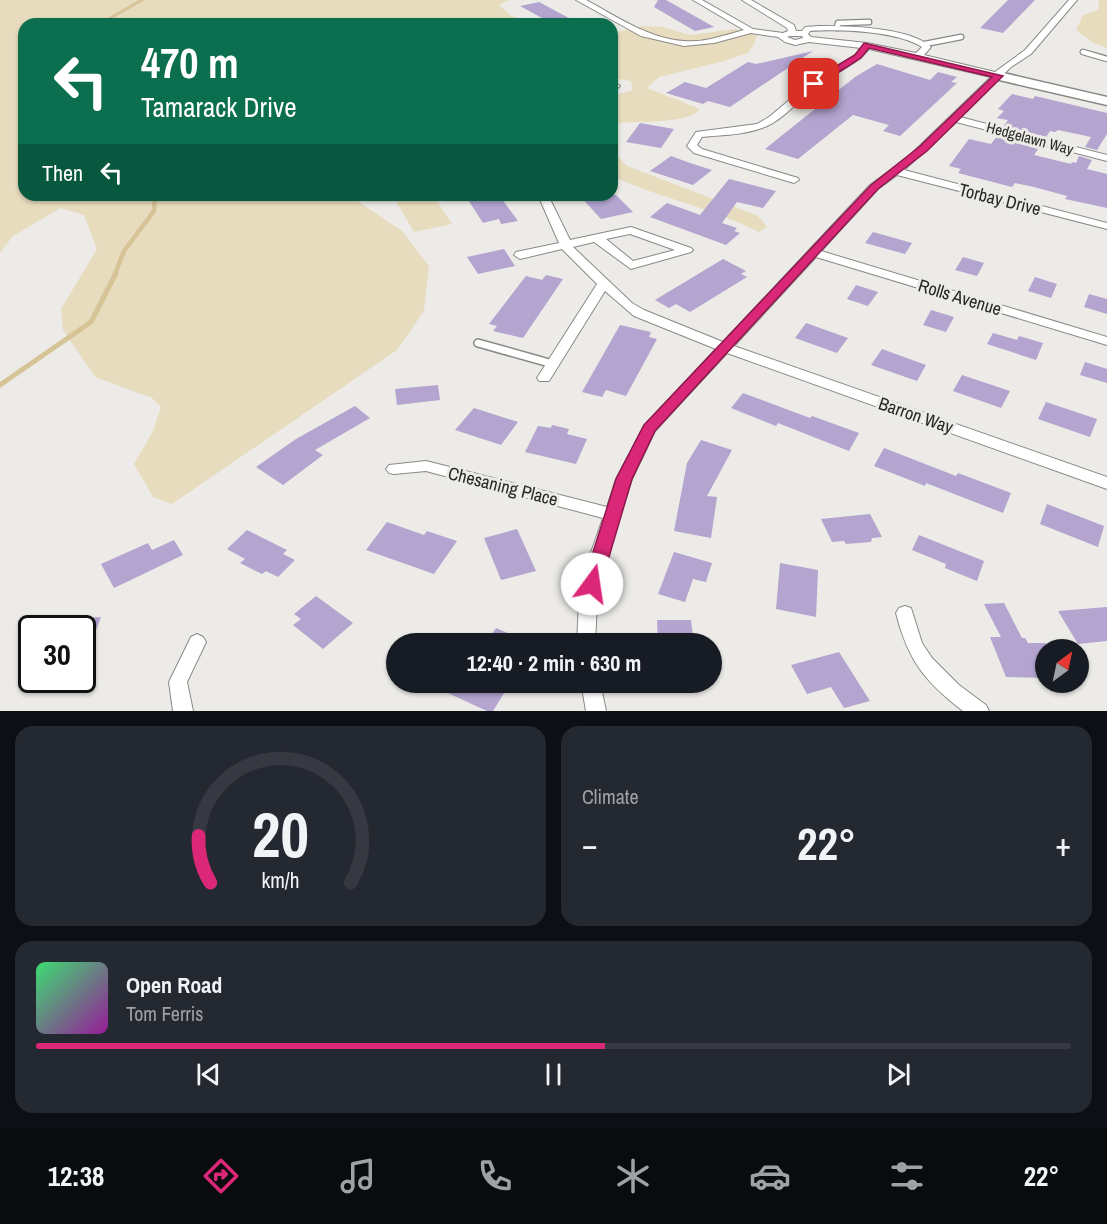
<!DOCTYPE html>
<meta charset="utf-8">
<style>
:root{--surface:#171b24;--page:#242831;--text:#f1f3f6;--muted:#9ea1a6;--line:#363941;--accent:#db2777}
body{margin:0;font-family:"Archivo Narrow",sans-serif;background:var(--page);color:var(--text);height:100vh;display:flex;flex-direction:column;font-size:22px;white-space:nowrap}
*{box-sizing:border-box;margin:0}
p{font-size:20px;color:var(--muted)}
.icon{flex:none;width:33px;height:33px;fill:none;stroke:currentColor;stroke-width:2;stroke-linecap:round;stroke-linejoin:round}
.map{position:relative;height:711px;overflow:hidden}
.side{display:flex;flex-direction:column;gap:15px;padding:15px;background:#0d0f14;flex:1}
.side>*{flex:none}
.hud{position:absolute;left:18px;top:18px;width:600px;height:183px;border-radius:18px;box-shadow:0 2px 4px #0004;background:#0b6e4f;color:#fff;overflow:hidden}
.needle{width:39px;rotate:33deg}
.fabs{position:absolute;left:1035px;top:639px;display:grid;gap:12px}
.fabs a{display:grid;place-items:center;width:54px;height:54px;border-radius:50%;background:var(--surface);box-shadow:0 2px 4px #0004;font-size:30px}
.speed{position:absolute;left:18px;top:615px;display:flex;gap:12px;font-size:30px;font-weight:700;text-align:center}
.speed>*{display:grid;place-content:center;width:78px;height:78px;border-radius:50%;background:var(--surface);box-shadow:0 2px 4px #0004;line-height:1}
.speed .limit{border:3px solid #111;border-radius:9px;background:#fff;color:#111}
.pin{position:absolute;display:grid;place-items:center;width:51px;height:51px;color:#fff;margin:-26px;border-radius:12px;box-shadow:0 3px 9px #0006}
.me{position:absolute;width:66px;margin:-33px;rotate:14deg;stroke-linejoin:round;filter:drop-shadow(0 0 4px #0008)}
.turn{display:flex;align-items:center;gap:21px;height:126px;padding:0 24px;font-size:27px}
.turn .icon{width:78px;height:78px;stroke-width:2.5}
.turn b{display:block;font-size:42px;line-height:51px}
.then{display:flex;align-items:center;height:57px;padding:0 24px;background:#0003;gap:12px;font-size:22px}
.big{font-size:45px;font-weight:700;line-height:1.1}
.side .card{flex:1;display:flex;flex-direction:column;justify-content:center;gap:9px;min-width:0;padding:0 21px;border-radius:18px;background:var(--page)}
.side .dial{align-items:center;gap:0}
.dial svg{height:156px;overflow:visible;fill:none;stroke:var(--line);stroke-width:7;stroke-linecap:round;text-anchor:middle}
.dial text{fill:var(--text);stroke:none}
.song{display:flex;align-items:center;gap:18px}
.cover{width:72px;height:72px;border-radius:9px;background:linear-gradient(135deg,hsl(140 70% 55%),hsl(300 70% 35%))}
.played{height:6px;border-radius:3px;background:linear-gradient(90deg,var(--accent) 55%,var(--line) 55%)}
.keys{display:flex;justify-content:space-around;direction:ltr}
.heat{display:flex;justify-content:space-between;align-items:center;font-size:33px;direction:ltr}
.side .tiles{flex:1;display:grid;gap:15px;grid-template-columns:1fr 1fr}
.card:last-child{grid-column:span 2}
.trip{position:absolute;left:386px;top:633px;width:336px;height:60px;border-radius:30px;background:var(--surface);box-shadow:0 2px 4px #0004;font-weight:700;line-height:60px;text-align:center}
.tabs{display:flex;height:96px;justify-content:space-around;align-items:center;background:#090b0e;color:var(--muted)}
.tabs .icon{width:42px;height:42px}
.tabs .on{color:var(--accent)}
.tabs b{font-size:27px;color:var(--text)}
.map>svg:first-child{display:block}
</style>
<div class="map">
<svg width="1107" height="711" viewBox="0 0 1107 711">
<rect width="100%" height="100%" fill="#ecebe7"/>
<g fill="#e8dcbe">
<path d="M0,0H509L499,5L510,15L530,24H24V195H368L359,202L402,231L429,266L424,311L397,350L172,504L153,497L134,464L153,431L161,407L152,398L95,377L63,330L61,309L97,249L84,215L60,208L12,237L0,253Z"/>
<path d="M1099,0H1107V48L1094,43L1076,30L1083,15L1098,10Z"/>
<path d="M643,26L663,27L690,35L735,29L757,35L754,44L748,53L724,61L659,77L647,88L700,109C689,124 639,121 619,123L612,133V96L633,90L631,81L612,78V33Z"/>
<path d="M612,150L627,166L758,216L767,227L759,232C712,208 660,198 612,176Z"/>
<path d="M399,195H433L452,224L414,232L393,196Z"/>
</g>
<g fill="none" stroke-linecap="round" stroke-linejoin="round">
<path stroke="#d6c496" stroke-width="3" d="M100,24L142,0"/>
<path stroke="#d6c496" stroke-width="4.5" d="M115,274L124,251L154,211L155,195"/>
<path stroke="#d6c496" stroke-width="5" d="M0,385L91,322L116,273"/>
</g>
<g fill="#b3a4d0">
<path d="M658,0H666L714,27L695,31L654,7Z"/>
<path d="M1008,0H1035L1003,33L980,28Z"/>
<path d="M539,2L580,24H553L520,6Z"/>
<path d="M813,51L730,107L708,101L703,104L666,93L685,82L706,88L748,62L756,64Z"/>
<path d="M877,64L930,80L938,72L957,77L951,82L957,83L900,136L883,131L889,125L853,115L798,159L765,149L855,77Z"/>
<path d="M1012,94L1033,99L1035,96L1107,113V134L1097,150L1085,147L1091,137L1058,130L1055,132L1050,131L1046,137L1004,126L1008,120L997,118L1004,111L998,109Z"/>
<path d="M640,123L674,129L661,148L626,142Z"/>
<path d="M998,135L1040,146L1034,155L1071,164L1072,162L1076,163L1079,156L1092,160L1087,169L1107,174V208L1065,199L1067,196L1034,187L1015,183L1012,187L958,173L961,169L949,166L969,139L991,144Z"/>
<path d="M671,156L690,163L712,170L693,185L650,171Z"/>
<path d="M729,179L776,191L763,208L737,202L722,223L737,228L734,231L740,233L726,245L650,217L667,203L700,215Z"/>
<path d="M465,195H499L518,221L501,224L499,219L483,223Z"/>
<path d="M579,195H616L633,212L601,219Z"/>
<path d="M873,232L912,243L905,254L865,243Z"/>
<path d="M504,249L515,266L478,274L467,257Z"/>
<path d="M963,257L984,263L977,276L955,270Z"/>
<path d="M723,259L746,271L741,274L747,277L690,312L676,304L669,308L655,300Z"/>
<path d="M546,275L563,279L523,338L493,331L497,326L489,324L526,276L542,280Z"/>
<path d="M1035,277L1057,284L1051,298L1028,291Z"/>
<path d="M856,285L878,292L868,306L847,299Z"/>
<path d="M1089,294L1107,299V314L1084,307Z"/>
<path d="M931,310L954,317L946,332L923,325Z"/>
<path d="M806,323L848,338L837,353L795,338Z"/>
<path d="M620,325L651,332L649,337L657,339L626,396L606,390L602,397L582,392Z"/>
<path d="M993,333L1017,340L1019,336L1043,343L1036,360L987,344Z"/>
<path d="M882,349L926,365L917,381L871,365Z"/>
<path d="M1085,362L1107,369V383L1080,375Z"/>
<path d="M962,375L1010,391L1001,408L953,391Z"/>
<path d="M438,385L440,400L397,405L395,389Z"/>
<path d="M743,393L810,418L812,416L859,433L849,451L778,423L776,426L731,408Z"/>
<path d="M1046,402L1097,419L1090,437L1038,419Z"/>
<path d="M355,406L370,418L315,450L323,455L283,485L256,467L296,439Z"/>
<path d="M474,408L518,422L501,445L455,430Z"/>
<path d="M552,425L569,429L567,434L587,439L576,464L525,452L538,426L551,428Z"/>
<path d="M701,440L732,450L707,496L717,497L711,538L674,531L687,463Z"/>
<path d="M884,448L956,476L958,473L1011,493L1003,513L926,483L925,486L874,466Z"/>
<path d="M1047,504L1104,526L1098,547L1040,524Z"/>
<path d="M870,514L882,537L872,538L871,542L846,544L844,541L832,542L821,519Z"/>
<path d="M387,522L424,535L427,531L457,541L434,574L366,550Z"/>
<path d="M517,529L536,571L501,580L484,538Z"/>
<path d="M247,530L287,550L283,554L295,560L278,577L266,571L262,574L240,563L245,559L227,549Z"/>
<path d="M919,535L984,561L977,581L945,568L946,564L912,550Z"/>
<path d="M174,540L183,555L114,588L101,564L148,543L152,550Z"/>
<path d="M674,552L712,563L706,582L693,579L685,602L658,594Z"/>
<path d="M780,563L818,570L816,617L776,609Z"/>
<path d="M316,596L353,623L323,649L293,625L301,619L294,614Z"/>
<path d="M1004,603L1022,638H1025L1028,643H1046V678L1006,677L990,637H1001L984,604Z"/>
<path d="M1107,607V641L1078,644L1058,611Z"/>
<path d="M101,617L84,662H82V618Z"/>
<path d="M657,620H691L694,644H658Z"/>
<path d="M496,628L531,643V644H485Z"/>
<path d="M839,652L870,701L844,708L831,687L807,694L791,665Z"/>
<path d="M424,682H511L493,711H487Z"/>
</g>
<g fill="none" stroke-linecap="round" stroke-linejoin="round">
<defs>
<g id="service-far1">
<path d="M837,28L838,23L869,22"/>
<path d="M925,44L961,37"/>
<path d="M1083,52L1107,59"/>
</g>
<path id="service" d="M478,343L553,364"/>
<g id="minor">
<path d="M576,0H586C616,16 649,39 684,41C704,43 725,35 744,30L693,0H702L753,29L783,33L788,31L787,28L742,0H751L794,25L796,31H802L805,27L819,26C848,26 909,27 931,47L924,55L995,72L1025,50L1069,0H1077L1031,54L1011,67L960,117L1107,155V161L956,122L904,170L1107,223V229L897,175L878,189L821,251L1107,337V345L816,257L734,346L1107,477V489L727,353L655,431L632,479L604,567L597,601L595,644H577L579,601L586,567L603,518L426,471L394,474L389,473L386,469L389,465L426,461L607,507L616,479L644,426L716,349L634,316L605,291L549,381H539L537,378L597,284L562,249L520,259L514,255L516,252L559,243L538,195H548L570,240L631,227L691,248L693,250L691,252L631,269L594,242L573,247L632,303L644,310L723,342L870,185L907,158L991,77L869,49C855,66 834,73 817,86C799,99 783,121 762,128C743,135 722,135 702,137L697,145L702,149L798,178L799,180L794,183L694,153L687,146L696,132L757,124L769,117L811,82L855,55L861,48L809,42L795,45L785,42L778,37L751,33L714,43L684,46L641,36ZM810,31C841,29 896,31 922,47L916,53L867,43L811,37L808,34ZM790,36H802L803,38L795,40L787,37ZM630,234L675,250L633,261L606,239Z"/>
<path d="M612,80L620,86L612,93Z"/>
<path d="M905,606L911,608L922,643L932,658L959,685L986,705L989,711H963C924,681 908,660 896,613L899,608Z"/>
<path d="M197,634L203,637L206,642L187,682L193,711H173L169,682L191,637Z"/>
<path d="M581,682H600L606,711H586Z"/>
</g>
<path id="tertiary" d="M999,72L1107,97V105L995,79L993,76Z"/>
</defs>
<use href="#service-far1" stroke="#8b8986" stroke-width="7"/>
<use href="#service" stroke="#8b8986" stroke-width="10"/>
<use href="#minor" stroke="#8b8986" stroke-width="2"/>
<use href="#tertiary" stroke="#8b8986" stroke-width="3"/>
<use href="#service-far1" stroke="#fff" stroke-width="4.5"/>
<use href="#service" stroke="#fff" stroke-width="7"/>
<use href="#minor" fill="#fff" fill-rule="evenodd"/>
<use href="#tertiary" fill="#fff" fill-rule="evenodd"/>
</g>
<path fill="#db2777" stroke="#8e194d" stroke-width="1.5" d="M864,43L1003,76L927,151L878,189L655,431L632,479L601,584L598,589L592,591L586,589L583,584L616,479L644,425L871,185L919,147L992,77L869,48L861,58L817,86H810V82L855,55Z"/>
<g text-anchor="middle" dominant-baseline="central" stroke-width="6" stroke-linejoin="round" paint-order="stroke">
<g font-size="15" fill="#282827" stroke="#ecebe7">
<text transform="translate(1030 138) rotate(15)">Hedgelawn Way</text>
</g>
<g font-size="18" fill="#282827" stroke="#ecebe7">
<text transform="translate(1000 199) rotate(14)">Torbay Drive</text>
<text transform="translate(960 297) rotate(17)">Rolls Avenue</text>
<text transform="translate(916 415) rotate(19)">Barron Way</text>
<text transform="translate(503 486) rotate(14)">Chesaning Place</text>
</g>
</g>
</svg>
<div class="fabs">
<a><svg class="needle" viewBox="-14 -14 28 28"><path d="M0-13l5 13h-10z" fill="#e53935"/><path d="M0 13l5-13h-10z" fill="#9ea1a6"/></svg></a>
</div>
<div class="speed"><div class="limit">30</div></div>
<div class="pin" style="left:814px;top:84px;background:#d93025"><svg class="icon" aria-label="arrive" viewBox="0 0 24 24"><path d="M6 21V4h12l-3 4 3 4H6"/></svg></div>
<svg class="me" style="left:592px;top:584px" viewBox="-20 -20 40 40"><circle r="19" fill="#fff"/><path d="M0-13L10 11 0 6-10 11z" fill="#db2777"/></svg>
<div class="trip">12:40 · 2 min · 630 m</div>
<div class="hud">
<div class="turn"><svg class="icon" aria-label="left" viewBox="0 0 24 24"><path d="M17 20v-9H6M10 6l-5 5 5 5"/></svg><div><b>470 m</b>Tamarack Drive</div></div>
<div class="then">Then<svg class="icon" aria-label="left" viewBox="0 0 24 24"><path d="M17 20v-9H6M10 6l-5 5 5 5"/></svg></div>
</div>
</div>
<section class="side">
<div class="tiles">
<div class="card dial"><svg viewBox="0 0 100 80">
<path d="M14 69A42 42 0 1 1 86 69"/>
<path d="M14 69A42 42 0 0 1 8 45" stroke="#db2777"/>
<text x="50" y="56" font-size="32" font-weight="700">20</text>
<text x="50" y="72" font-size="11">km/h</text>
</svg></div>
<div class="card"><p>Climate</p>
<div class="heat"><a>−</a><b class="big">22°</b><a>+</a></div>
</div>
<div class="card">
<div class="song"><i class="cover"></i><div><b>Open Road</b><p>Tom Ferris</p></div></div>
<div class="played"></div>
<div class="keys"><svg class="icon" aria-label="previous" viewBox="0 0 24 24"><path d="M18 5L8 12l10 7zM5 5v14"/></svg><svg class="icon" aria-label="pause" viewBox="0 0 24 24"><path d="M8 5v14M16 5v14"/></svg><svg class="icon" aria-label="next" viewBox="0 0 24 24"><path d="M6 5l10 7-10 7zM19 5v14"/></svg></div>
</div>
</div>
</section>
<nav class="tabs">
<b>12:38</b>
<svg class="icon on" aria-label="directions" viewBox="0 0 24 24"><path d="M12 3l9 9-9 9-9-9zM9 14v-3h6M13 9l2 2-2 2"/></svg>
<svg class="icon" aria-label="music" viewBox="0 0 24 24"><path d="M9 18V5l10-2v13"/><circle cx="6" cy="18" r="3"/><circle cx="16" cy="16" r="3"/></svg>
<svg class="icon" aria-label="phone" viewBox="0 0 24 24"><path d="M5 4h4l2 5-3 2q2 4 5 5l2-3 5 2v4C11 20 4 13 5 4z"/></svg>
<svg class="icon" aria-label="climate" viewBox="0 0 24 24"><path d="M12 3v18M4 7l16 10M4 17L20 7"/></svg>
<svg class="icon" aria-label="car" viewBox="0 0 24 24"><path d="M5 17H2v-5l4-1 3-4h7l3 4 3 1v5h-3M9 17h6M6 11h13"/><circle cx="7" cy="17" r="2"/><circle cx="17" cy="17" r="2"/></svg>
<svg class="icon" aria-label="filters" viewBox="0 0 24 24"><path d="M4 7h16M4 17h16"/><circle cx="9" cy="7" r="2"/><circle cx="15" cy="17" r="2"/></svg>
<b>22°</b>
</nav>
